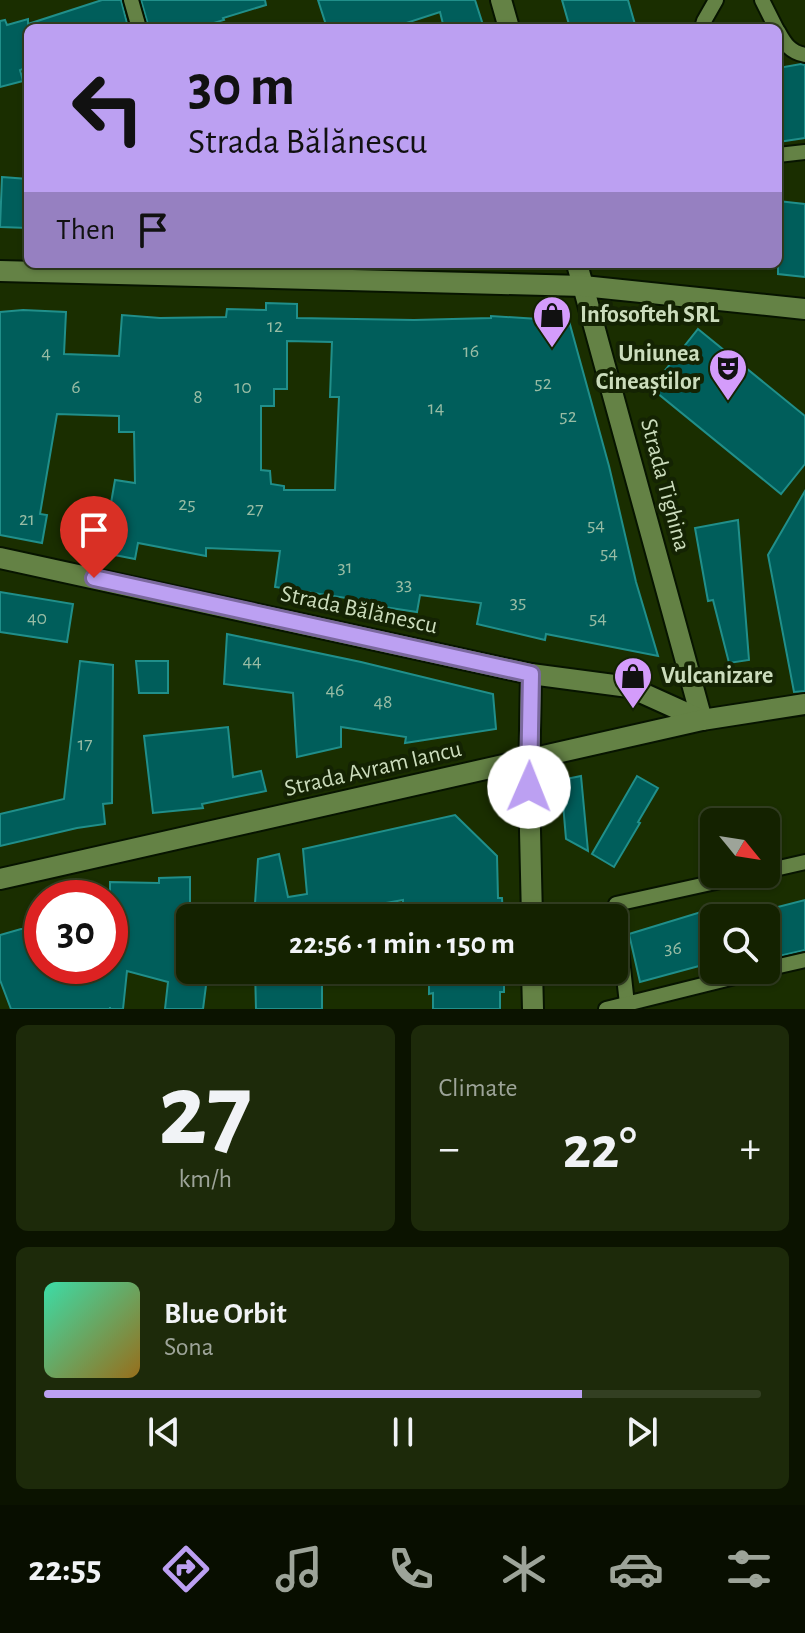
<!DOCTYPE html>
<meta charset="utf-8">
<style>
:root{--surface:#142200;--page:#1d2a0a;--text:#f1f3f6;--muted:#9da499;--line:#333f22;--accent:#bca0f2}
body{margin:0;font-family:"Alegreya Sans",sans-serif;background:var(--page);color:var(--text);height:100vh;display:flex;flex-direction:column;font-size:30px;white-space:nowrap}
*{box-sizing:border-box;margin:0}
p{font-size:26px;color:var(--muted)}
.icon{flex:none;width:44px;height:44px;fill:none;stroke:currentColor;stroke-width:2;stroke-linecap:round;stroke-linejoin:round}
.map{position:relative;height:1009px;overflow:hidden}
.sheet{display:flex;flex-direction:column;gap:16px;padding:16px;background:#0b1300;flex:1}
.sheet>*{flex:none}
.guide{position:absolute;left:24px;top:24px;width:758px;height:244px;border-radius:12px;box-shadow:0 2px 6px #0004,0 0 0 2px var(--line);background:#bca0f2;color:#111;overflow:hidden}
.needle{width:52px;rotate:120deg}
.controls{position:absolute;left:700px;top:808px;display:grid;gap:16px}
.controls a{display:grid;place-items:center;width:80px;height:80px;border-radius:12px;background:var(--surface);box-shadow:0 2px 6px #0004,0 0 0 2px var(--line);font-size:40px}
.speed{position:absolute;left:24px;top:880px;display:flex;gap:16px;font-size:40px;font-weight:700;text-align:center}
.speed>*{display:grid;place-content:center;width:104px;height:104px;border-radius:50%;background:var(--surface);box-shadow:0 2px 6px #0004,0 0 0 2px var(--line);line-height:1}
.speed .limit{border:12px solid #d22;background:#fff;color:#111}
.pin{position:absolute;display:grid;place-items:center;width:68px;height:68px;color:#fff;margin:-82px -34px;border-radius:50% 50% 50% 0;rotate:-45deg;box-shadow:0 0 8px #0007}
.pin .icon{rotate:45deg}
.me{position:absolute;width:88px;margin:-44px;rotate:1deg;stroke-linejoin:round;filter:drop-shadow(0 0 6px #0008)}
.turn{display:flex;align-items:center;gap:28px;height:168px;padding:0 32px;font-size:36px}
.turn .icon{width:104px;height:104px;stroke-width:2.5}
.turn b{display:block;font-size:56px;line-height:68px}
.then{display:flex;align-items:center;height:76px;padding:0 32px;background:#0003;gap:16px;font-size:30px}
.big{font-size:60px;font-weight:600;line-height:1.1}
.sheet .widget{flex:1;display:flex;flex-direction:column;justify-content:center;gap:12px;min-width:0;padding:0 28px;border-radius:12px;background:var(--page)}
.sheet .dial{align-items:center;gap:0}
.dial b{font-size:104px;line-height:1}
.song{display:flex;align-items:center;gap:24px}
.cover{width:96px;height:96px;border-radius:12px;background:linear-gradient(135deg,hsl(160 70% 55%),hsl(40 70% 35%))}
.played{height:8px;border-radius:4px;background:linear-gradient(90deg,var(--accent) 75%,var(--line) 75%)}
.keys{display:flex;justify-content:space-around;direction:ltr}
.heat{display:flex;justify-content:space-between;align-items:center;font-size:44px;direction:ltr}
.sheet .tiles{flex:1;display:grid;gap:16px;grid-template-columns:1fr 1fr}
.widget:last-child{grid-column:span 2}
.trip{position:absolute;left:176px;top:904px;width:452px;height:80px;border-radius:12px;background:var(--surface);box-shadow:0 2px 6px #0004,0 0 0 2px var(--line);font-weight:600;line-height:80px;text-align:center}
.tabs{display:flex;height:128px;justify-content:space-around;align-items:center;background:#080e00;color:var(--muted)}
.tabs .icon{width:56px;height:56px}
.tabs .on{color:var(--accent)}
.tabs b{font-size:36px;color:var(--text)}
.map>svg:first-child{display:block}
</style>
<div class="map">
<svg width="805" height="1009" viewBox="0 0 805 1009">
<rect width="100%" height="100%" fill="#1a2e00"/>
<g fill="#005e5b" stroke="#208f8a" stroke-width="2" fill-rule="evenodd">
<path d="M102,0H121L128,27L29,28L28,25V67L20,70L23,81L0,87V21L5,20L7,25L28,19V24Z"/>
<path d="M141,0H265L266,5L223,18L224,20L197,28H149Z"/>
<path d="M318,0H475L484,28H444L440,12L391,28H327Z"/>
<path d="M562,0H628L636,28H570Z"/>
<path d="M801,64L805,65V138L778,142V68Z"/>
<path d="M2,177L28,179V228L0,227Z"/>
<path d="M778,201L805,204V277L778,274Z"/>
<path d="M266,303L297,304V318L414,320L491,318V316L569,321L609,466L636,582L658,656L546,634L545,640L477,624L481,603L420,595L417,612L384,607L385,604L275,587L280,551L206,548V556L138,543L135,559L89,550L95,521L88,520L92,500L111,503L115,480L135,483L134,432H119V416L57,414L40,514L47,515L42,543L0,535V312L23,310L66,312L64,354L119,356L122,315L160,318L226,317L227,309L266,310ZM287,341L332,342L330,397H339L335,490H284V486L271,484L270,471L261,470V406H274V389H287Z"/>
<path d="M698,329L805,416V464L781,494L651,388Z"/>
<path d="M805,491V691L794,692L768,555Z"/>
<path d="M738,520L749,660L729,663L713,600L708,601L695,528Z"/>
<path d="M0,592L73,604L67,642L0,632Z"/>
<path d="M227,634L361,662L493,694L496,729L405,743L406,737L341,727V747L297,757L293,693L224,684Z"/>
<path d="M80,661L113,665L112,803L103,804L105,824L77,828L0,846V814L64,799Z"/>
<path d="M136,661H168V693H139Z"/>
<path d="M228,727L233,777L261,771L266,791L202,804L203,808L153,813L144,736Z"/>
<path d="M581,776L588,851L566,839L561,780Z"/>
<path d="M637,776L658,788L638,822L640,823L614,867L592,854Z"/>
<path d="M455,815L497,856L498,898H502L503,918H428V906L403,907V900L346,910V918H254L258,859L279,854L288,897L307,894L303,849Z"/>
<path d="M190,877V970H208L203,1009H165L168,982L127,971L123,1009H110V1007V1009H11L0,980V935L21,929H42V966H110V882L159,883V878Z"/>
<path d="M805,900V950L766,959V910Z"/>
<path d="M714,908V962L640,982L629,934Z"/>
<path d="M255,970H322V1009H256Z"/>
<path d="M429,970H504V992H500V1009H433V993L429,994Z"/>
</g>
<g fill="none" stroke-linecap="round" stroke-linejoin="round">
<defs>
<g id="service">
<path d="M131,0L139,28"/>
<path d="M762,0L776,28"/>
<path d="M702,28L704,21L716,0"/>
<path d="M778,31C785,44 790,52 805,55"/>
<path d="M778,155L805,152"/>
<path d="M766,871L805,862"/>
<path d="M766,969L805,960"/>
<path d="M627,1004L616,904L752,874"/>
<path d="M606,1009L763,970"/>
</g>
<g id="minor">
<path d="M501,0L509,28"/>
<path d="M577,264L702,720"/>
<path d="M0,558L531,674L629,687L702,720"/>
<path d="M531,674L529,787L532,918"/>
<path d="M0,879L702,720L805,704"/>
<path d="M532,970L533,1009"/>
</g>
<path id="tertiary" d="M0,271L583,286L805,309"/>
</defs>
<use href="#service" stroke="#071400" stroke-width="18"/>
<use href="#minor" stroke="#071400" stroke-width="24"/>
<use href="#tertiary" stroke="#071400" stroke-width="24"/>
<use href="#service" stroke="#648245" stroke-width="14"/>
<use href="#minor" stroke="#648245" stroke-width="20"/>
<use href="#tertiary" stroke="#648245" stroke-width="20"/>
</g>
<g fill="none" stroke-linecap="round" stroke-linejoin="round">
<defs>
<path id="route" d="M94,578L531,674L529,787"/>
</defs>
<use href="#route" stroke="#7a689d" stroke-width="20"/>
<use href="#route" stroke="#bca0f2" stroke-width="14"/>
</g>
<defs>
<symbol id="shop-pin" viewBox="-11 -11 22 30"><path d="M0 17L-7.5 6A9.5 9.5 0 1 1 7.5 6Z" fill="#d49cfb" stroke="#142303"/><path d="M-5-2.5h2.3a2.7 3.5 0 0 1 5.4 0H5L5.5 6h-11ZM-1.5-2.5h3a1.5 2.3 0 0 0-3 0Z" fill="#111"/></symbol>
<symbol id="theatre-pin" viewBox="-11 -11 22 30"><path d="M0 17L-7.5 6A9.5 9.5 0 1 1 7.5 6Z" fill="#d49cfb" stroke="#142303"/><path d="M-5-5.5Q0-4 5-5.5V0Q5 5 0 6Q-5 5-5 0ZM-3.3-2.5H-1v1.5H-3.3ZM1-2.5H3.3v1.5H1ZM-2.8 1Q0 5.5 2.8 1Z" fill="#111"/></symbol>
</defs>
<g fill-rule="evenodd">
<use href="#shop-pin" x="530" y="293" width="44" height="60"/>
<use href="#theatre-pin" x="706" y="346" width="44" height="60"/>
<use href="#shop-pin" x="611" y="654" width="44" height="60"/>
</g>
<g text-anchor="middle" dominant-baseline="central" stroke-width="8" stroke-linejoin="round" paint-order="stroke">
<g font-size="20" fill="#98bca4">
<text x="275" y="326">12</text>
<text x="471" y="351">16</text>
<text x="46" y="353">4</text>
<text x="543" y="383">52</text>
<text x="76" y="387">6</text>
<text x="243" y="387">10</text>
<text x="198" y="397">8</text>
<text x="436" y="408">14</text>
<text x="568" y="416">52</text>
<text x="187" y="504">25</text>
<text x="255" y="509">27</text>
<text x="27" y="519">21</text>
<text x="596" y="525">54</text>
<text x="609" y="553">54</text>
<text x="345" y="567">31</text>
<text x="404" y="584">33</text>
<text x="518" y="602">35</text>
<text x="37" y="618">40</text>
<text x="598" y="618">54</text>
<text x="252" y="661">44</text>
<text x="335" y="690">46</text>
<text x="383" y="702">48</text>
<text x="85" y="744">17</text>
<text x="673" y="948">36</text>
</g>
<g font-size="24" font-weight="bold" fill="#cbdcbc" stroke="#142303" text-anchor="start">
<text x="580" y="315">Infosofteh SRL</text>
<text x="700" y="354" text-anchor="end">Uniunea<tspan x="700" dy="28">Cineaștilor</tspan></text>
<text x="661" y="676">Vulcanizare</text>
</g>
<g font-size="24" fill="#cbdcbc" stroke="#142303">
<text transform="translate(665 485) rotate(75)">Strada Tighina</text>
<text transform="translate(359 610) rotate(12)">Strada Bălănescu</text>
<text transform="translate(373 769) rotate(-13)">Strada Avram Iancu</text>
</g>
</g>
</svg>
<div class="controls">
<a><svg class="needle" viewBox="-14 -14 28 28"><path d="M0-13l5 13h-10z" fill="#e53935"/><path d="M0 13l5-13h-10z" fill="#9da499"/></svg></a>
<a><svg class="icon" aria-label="search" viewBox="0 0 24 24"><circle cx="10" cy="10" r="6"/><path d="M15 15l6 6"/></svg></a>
</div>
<div class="speed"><div class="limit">30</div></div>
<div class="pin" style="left:94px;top:578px;background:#d93025"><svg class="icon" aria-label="arrive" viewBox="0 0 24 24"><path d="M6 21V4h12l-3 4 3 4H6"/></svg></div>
<svg class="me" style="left:529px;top:787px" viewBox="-20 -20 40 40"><circle r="19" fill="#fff"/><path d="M0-13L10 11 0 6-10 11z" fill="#bca0f2"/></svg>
<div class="trip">22:56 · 1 min · 150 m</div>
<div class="guide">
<div class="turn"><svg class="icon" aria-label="left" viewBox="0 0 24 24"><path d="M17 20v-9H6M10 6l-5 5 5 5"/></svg><div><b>30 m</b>Strada Bălănescu</div></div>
<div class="then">Then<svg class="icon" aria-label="arrive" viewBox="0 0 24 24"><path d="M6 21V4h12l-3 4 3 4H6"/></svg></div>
</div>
</div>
<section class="sheet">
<div class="tiles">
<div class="widget dial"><b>27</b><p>km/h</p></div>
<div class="widget"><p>Climate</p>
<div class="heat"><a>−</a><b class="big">22°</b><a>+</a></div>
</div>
<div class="widget">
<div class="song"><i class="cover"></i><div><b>Blue Orbit</b><p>Sona</p></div></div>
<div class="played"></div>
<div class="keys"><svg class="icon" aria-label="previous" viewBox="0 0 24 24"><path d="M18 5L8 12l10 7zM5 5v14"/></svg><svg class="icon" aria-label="pause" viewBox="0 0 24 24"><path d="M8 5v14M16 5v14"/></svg><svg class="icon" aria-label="next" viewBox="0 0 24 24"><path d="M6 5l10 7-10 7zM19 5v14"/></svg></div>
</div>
</div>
</section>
<nav class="tabs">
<b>22:55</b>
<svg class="icon on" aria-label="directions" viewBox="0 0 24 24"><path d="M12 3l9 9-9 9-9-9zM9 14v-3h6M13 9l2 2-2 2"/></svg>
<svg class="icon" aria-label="music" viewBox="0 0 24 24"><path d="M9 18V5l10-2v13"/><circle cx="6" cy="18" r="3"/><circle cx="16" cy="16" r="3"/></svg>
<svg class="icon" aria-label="phone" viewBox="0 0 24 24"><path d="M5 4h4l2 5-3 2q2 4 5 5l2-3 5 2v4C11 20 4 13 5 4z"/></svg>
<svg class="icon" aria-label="climate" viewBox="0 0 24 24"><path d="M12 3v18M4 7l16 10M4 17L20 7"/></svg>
<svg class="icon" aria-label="car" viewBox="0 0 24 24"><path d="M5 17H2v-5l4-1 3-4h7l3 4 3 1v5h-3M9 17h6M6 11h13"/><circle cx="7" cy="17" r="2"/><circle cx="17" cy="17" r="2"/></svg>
<svg class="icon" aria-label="filters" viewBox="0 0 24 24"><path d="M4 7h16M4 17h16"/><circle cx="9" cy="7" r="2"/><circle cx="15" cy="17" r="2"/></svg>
</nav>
